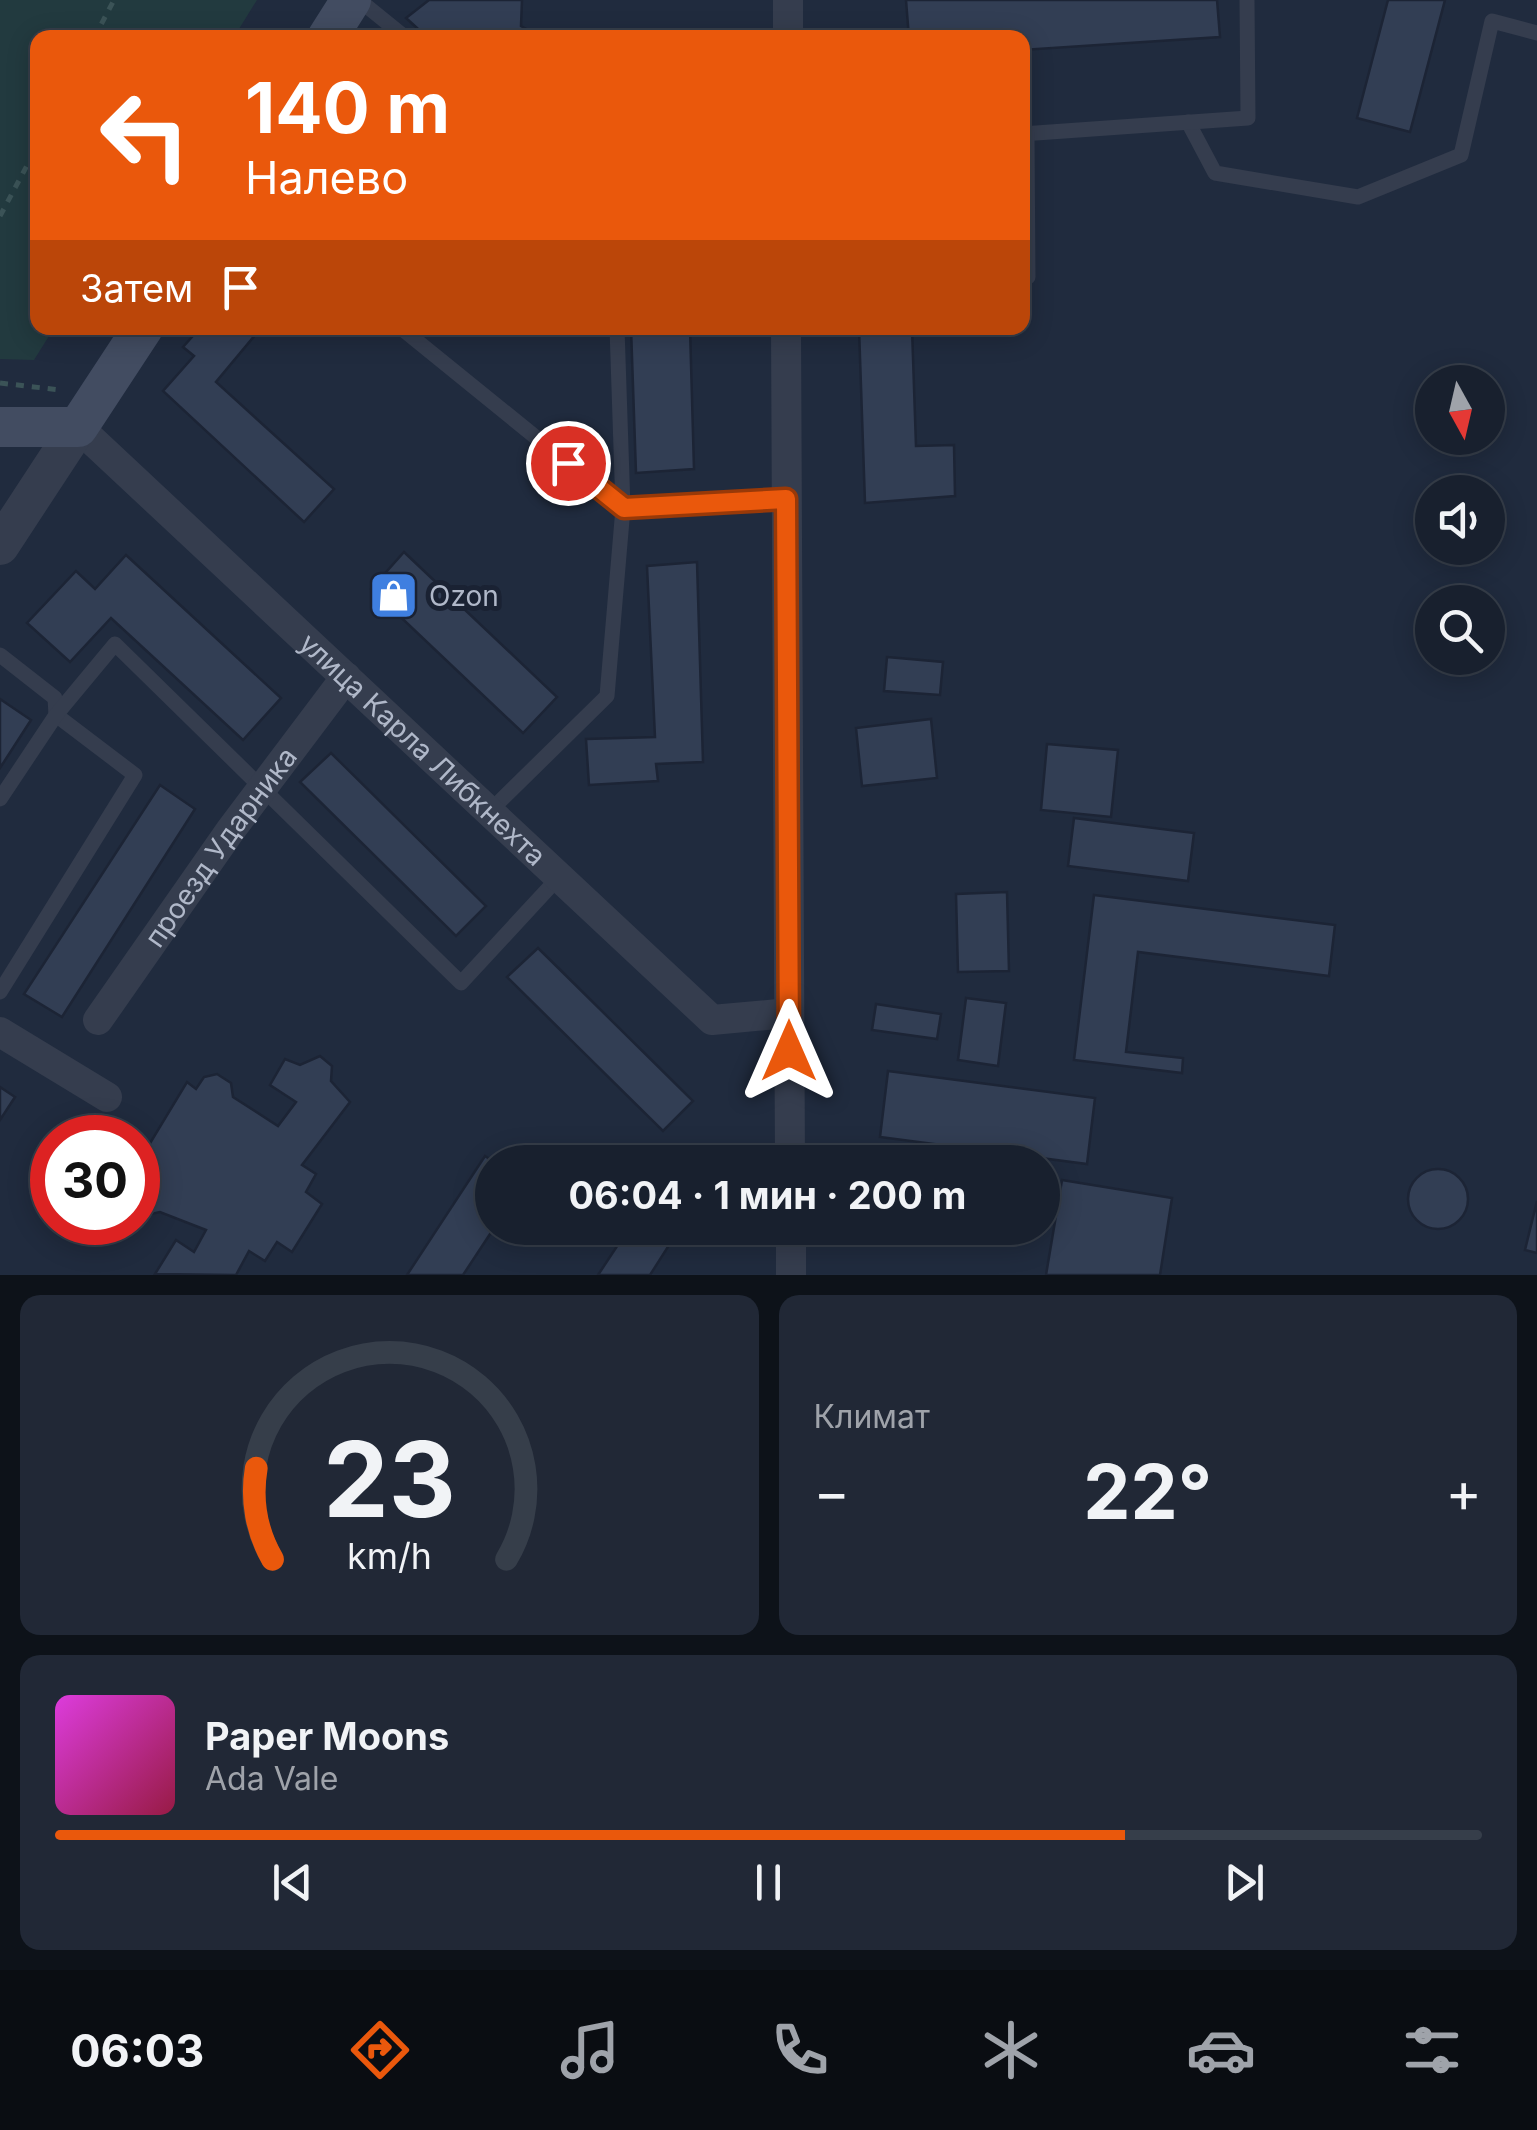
<!DOCTYPE html>
<html lang="ru">
<meta charset="utf-8">
<style>
:root{--surface:#18202e;--page:#212836;--text:#f1f3f6;--muted:#9fa3aa;--line:#363e4a;--accent:#ea580c}
body{margin:0;font-family:Inter,sans-serif;background:var(--page);color:var(--text);height:100vh;display:flex;flex-direction:column;font-size:38px;white-space:nowrap}
*{box-sizing:border-box;margin:0}
p{font-size:32px;color:var(--muted)}
.icon{flex:none;width:55px;height:55px;fill:none;stroke:currentColor;stroke-width:2;stroke-linecap:round;stroke-linejoin:round}
.map{position:relative;height:1275px;overflow:hidden}
.sheet{display:flex;flex-direction:column;gap:20px;padding:20px;background:#0d1219;flex:1}
.sheet>*{flex:none}
.hud{position:absolute;left:30px;top:30px;width:1000px;height:305px;border-radius:20px;box-shadow:0 5px 25px #0003,0 0 0 2px var(--line);background:#ea580c;color:#fff;overflow:hidden}
.needle{width:65px;rotate:172deg}
.tools{position:absolute;left:1415px;top:365px;display:grid;gap:20px}
.tools a{display:grid;place-items:center;width:90px;height:90px;border-radius:50%;background:var(--surface);box-shadow:0 5px 25px #0003,0 0 0 2px var(--line);font-size:50px}
.speed{position:absolute;left:30px;top:1115px;display:flex;gap:20px;font-size:50px;font-weight:700;text-align:center}
.speed>*{display:grid;place-content:center;width:130px;height:130px;border-radius:50%;background:var(--surface);box-shadow:0 5px 25px #0003,0 0 0 2px var(--line);line-height:1}
.speed .limit{border:15px solid #d22;background:#fff;color:#111}
.pin{position:absolute;display:grid;place-items:center;width:85px;height:85px;color:#fff;margin:-42px;border:5px solid #fff;border-radius:50%;box-shadow:0 2px 10px #0007}
.me{position:absolute;width:110px;margin:-55px;rotate:0deg;stroke-linejoin:round;filter:drop-shadow(0 0 8px #0008)}
.turn{display:flex;align-items:center;gap:35px;height:210px;padding:0 50px;font-size:45px}
.turn .icon{width:130px;height:130px;stroke-width:2.5}
.turn b{display:block;font-size:70px;line-height:85px}
.then{display:flex;align-items:center;height:95px;padding:0 50px;background:#0003;gap:20px;font-size:38px}
.big{font-size:75px;font-weight:700;line-height:1.1}
.sheet .widget{flex:1;display:flex;flex-direction:column;justify-content:center;gap:15px;min-width:0;padding:0 35px;border-radius:20px;background:var(--page)}
.sheet .dial{align-items:center;gap:0}
.dial svg{height:260px;overflow:visible;fill:none;stroke:var(--line);stroke-width:7;stroke-linecap:round;text-anchor:middle}
.dial text{fill:var(--text);stroke:none}
.song{display:flex;align-items:center;gap:30px}
.cover{width:120px;height:120px;border-radius:15px;background:linear-gradient(135deg,hsl(300 70% 55%),hsl(340 70% 35%))}
.played{height:10px;border-radius:5px;background:linear-gradient(90deg,var(--accent) 75%,var(--line) 75%)}
.keys{display:flex;justify-content:space-around;direction:ltr}
.heat{display:flex;justify-content:space-between;align-items:center;font-size:55px;direction:ltr}
.sheet .tiles{flex:1;display:grid;gap:20px;grid-template-columns:1fr 1fr}
.widget:last-child{grid-column:span 2}
.trip{position:absolute;left:475px;top:1145px;width:585px;height:100px;border-radius:50px;background:var(--surface);box-shadow:0 5px 25px #0003,0 0 0 2px var(--line);font-weight:700;line-height:100px;text-align:center}
.menu{display:flex;height:160px;justify-content:space-around;align-items:center;background:#0a0d12;color:var(--muted)}
.menu .icon{width:70px;height:70px}
.menu .selected{color:var(--accent)}
.menu b{font-size:45px;color:var(--text)}
.map>svg:first-child{display:block}
</style>
<div class="map">
<svg width="1537" height="1275" viewBox="0 0 1537 1275">
<rect width="100%" height="100%" fill="#202b3e"/>
<path fill="#223a3f" d="M0,0H257L234,37L38,38V328H54L34,360L0,359Z"/>
<g fill="#323e54" stroke="#1c2435" stroke-width="2.5">
<path d="M429,0H522L521,26L543,38H482L479,35L475,38H428L406,18Z"/>
<path d="M906,0H1217L1220,37L1022,50V38H909Z"/>
<path d="M1388,0H1445L1410,132L1357,118Z"/>
<path d="M200,328H261L216,382L334,489L304,522L163,391L194,356L183,347Z"/>
<path d="M631,328H690L694,469L636,473Z"/>
<path d="M859,328H912L916,446L954,445L955,496L865,503Z"/>
<path d="M404,552L557,697L523,733L371,589Z"/>
<path d="M126,555L281,698L243,740L111,618L70,662L27,623L76,571L95,589Z"/>
<path d="M697,562L703,762L656,764L658,781L589,785L586,739L655,737L647,566Z"/>
<path d="M887,657L943,662L940,695L884,691Z"/>
<path d="M0,699L31,720L0,768Z"/>
<path d="M931,719L937,778L862,786L856,728Z"/>
<path d="M1047,744L1118,750L1111,817L1041,810Z"/>
<path d="M331,753L486,906L456,936L300,782Z"/>
<path d="M160,785L195,809L62,1017L24,994Z"/>
<path d="M1074,818L1194,833L1188,881L1068,866Z"/>
<path d="M1007,892L1009,971L958,972L956,894Z"/>
<path d="M1094,895L1335,925L1329,976L1138,952L1126,1052L1183,1058L1182,1073L1074,1060Z"/>
<path d="M538,948L693,1101L663,1131L507,977Z"/>
<path d="M966,998L1006,1003L998,1066L958,1060Z"/>
<path d="M876,1004L941,1014L937,1039L872,1030Z"/>
<path d="M320,1056L332,1066L331,1081L350,1102L302,1165L316,1174L306,1192L322,1204L292,1252L277,1242L265,1261L249,1251L236,1275L155,1274L176,1240L194,1252L206,1230L160,1212L146,1215L138,1209V1163L187,1082L196,1089L204,1077L217,1074L231,1083L233,1097L278,1126L296,1102L270,1085L285,1059L300,1065Z"/>
<path d="M888,1071L1095,1098L1087,1164L880,1137Z"/>
<path d="M0,1087L15,1097L0,1120Z"/>
<path d="M485,1156L494,1162V1228L463,1275H407Z"/>
<circle cx="1438" cy="1199" r="30"/>
<path d="M1062,1180L1172,1198L1160,1275H1046Z"/>
<path d="M1537,1201V1253L1525,1250Z"/>
<path d="M629,1228H680L650,1275H598Z"/>
</g>
<g fill="none" stroke-linecap="round" stroke-linejoin="round">
<g stroke="#3b5357" stroke-width="5" stroke-dasharray="8 8" stroke-linecap="butt">
<path d="M94,38L114,0"/>
<path d="M0,216L38,145"/>
<path d="M0,383L60,390"/>
</g>
<g stroke="#353d4e" stroke-width="15">
<path d="M359,0L406,38"/>
<path d="M1188,122L1215,173L1358,197L1461,155L1492,21L1537,33"/>
<path d="M1022,134L1248,118L1247,0"/>
<path d="M1027,134L1028,277"/>
<path d="M401,328L623,508L786,499"/>
<path d="M0,655L55,698L56,715L135,775L0,992"/>
<path d="M0,799L56,715L115,644L461,983L559,877"/>
<path d="M489,812L607,696L623,508L617,328"/>
</g>
<g stroke="#353d4e" stroke-width="30">
<path d="M788,38V0"/>
<path d="M786,328L790,1162"/>
<path id="s1" d="M78,427L712,1020L789,1013"/>
<path id="s2" d="M98,1020L230,831L346,677"/>
<path d="M0,1032L107,1097"/>
<path d="M791,1228V1275"/>
</g>
<path stroke="#353d4e" stroke-width="38" d="M0,546L78,427"/>
<g stroke="#424c61" stroke-width="40">
<path d="M327,38L351,0"/>
<path d="M0,427H78L143,328"/>
</g>
</g>
<g fill="none" stroke-linecap="round" stroke-linejoin="round">
<defs>
<path id="route" d="M568,463L624,508L786,499L789,1051"/>
</defs>
<use href="#route" stroke="#983908" stroke-width="25"/>
<use href="#route" stroke="#ea580c" stroke-width="18"/>
</g>
<defs>
<symbol id="shop-square" viewBox="-11 -11 22 22"><rect x="-9" y="-9" width="18" height="18" rx="4" fill="#3f7fe0" stroke="#1a2233"/><path d="M-5-2.5h2.3a2.7 3.5 0 0 1 5.4 0H5L5.5 6h-11ZM-1.5-2.5h3a1.5 2.3 0 0 0-3 0Z" fill="#fff"/></symbol>
</defs>
<g fill-rule="evenodd">
<use href="#shop-square" x="366" y="568" width="55" height="55"/>
</g>
<g text-anchor="middle" dominant-baseline="central" stroke-width="10" stroke-linejoin="round" paint-order="stroke">
<g font-size="28" fill="#b0b8c9" stroke="#1a2233" text-anchor="start">
<text x="429" y="596">Ozon</text>
</g>
<g font-size="28" fill="#b0b8c9" stroke="#1a2233">
<text stroke="none"><textPath href="#s1" startOffset="472">улица Карла Либкнехта</textPath></text>
<text stroke="none"><textPath href="#s2" startOffset="212">проезд Ударника</textPath></text>
</g>
</g>
</svg>
<div class="tools">
<a><svg class="needle" viewBox="-14 -14 28 28"><path d="M0-13l5 13h-10z" fill="#e53935"/><path d="M0 13l5-13h-10z" fill="#9fa3aa"/></svg></a>
<a><svg class="icon" aria-label="sound" viewBox="0 0 24 24"><path d="M4 9h4l5-4v14l-5-4H4zM17 9q2 3 0 6"/></svg></a>
<a><svg class="icon" aria-label="search" viewBox="0 0 24 24"><circle cx="10" cy="10" r="6"/><path d="M15 15l6 6"/></svg></a>
</div>
<div class="speed"><div class="limit">30</div></div>
<div class="pin" style="left:568px;top:463px;background:#d93025"><svg class="icon" aria-label="arrive" viewBox="0 0 24 24"><path d="M6 21V4h12l-3 4 3 4H6"/></svg></div>
<svg class="me" style="left:789px;top:1051px" viewBox="-20 -20 40 40"><path d="M0-17L14 15 0 8-14 15z" fill="#ea580c" stroke="#fff" stroke-width="4"/></svg>
<div class="trip">06:04 · 1 мин · 200 m</div>
<div class="hud">
<div class="turn"><svg class="icon" aria-label="left" viewBox="0 0 24 24"><path d="M17 20v-9H6M10 6l-5 5 5 5"/></svg><div><b>140 m</b>Налево</div></div>
<div class="then">Затем<svg class="icon" aria-label="arrive" viewBox="0 0 24 24"><path d="M6 21V4h12l-3 4 3 4H6"/></svg></div>
</div>
</div>
<section class="sheet">
<div class="tiles">
<div class="widget dial"><svg viewBox="0 0 100 80">
<path d="M14 69A42 42 0 1 1 86 69"/>
<path d="M14 69A42 42 0 0 1 9 41" stroke="#ea580c"/>
<text x="50" y="56" font-size="32" font-weight="700">23</text>
<text x="50" y="72" font-size="11">km/h</text>
</svg></div>
<div class="widget"><p>Климат</p>
<div class="heat"><a>−</a><b class="big">22°</b><a>+</a></div>
</div>
<div class="widget">
<div class="song"><i class="cover"></i><div><b>Paper Moons</b><p>Ada Vale</p></div></div>
<div class="played"></div>
<div class="keys"><svg class="icon" aria-label="previous" viewBox="0 0 24 24"><path d="M18 5L8 12l10 7zM5 5v14"/></svg><svg class="icon" aria-label="pause" viewBox="0 0 24 24"><path d="M8 5v14M16 5v14"/></svg><svg class="icon" aria-label="next" viewBox="0 0 24 24"><path d="M6 5l10 7-10 7zM19 5v14"/></svg></div>
</div>
</div>
</section>
<nav class="menu">
<b>06:03</b>
<svg class="icon selected" aria-label="directions" viewBox="0 0 24 24"><path d="M12 3l9 9-9 9-9-9zM9 14v-3h6M13 9l2 2-2 2"/></svg>
<svg class="icon" aria-label="music" viewBox="0 0 24 24"><path d="M9 18V5l10-2v13"/><circle cx="6" cy="18" r="3"/><circle cx="16" cy="16" r="3"/></svg>
<svg class="icon" aria-label="phone" viewBox="0 0 24 24"><path d="M5 4h4l2 5-3 2q2 4 5 5l2-3 5 2v4C11 20 4 13 5 4z"/></svg>
<svg class="icon" aria-label="climate" viewBox="0 0 24 24"><path d="M12 3v18M4 7l16 10M4 17L20 7"/></svg>
<svg class="icon" aria-label="car" viewBox="0 0 24 24"><path d="M5 17H2v-5l4-1 3-4h7l3 4 3 1v5h-3M9 17h6M6 11h13"/><circle cx="7" cy="17" r="2"/><circle cx="17" cy="17" r="2"/></svg>
<svg class="icon" aria-label="filters" viewBox="0 0 24 24"><path d="M4 7h16M4 17h16"/><circle cx="9" cy="7" r="2"/><circle cx="15" cy="17" r="2"/></svg>
</nav>
